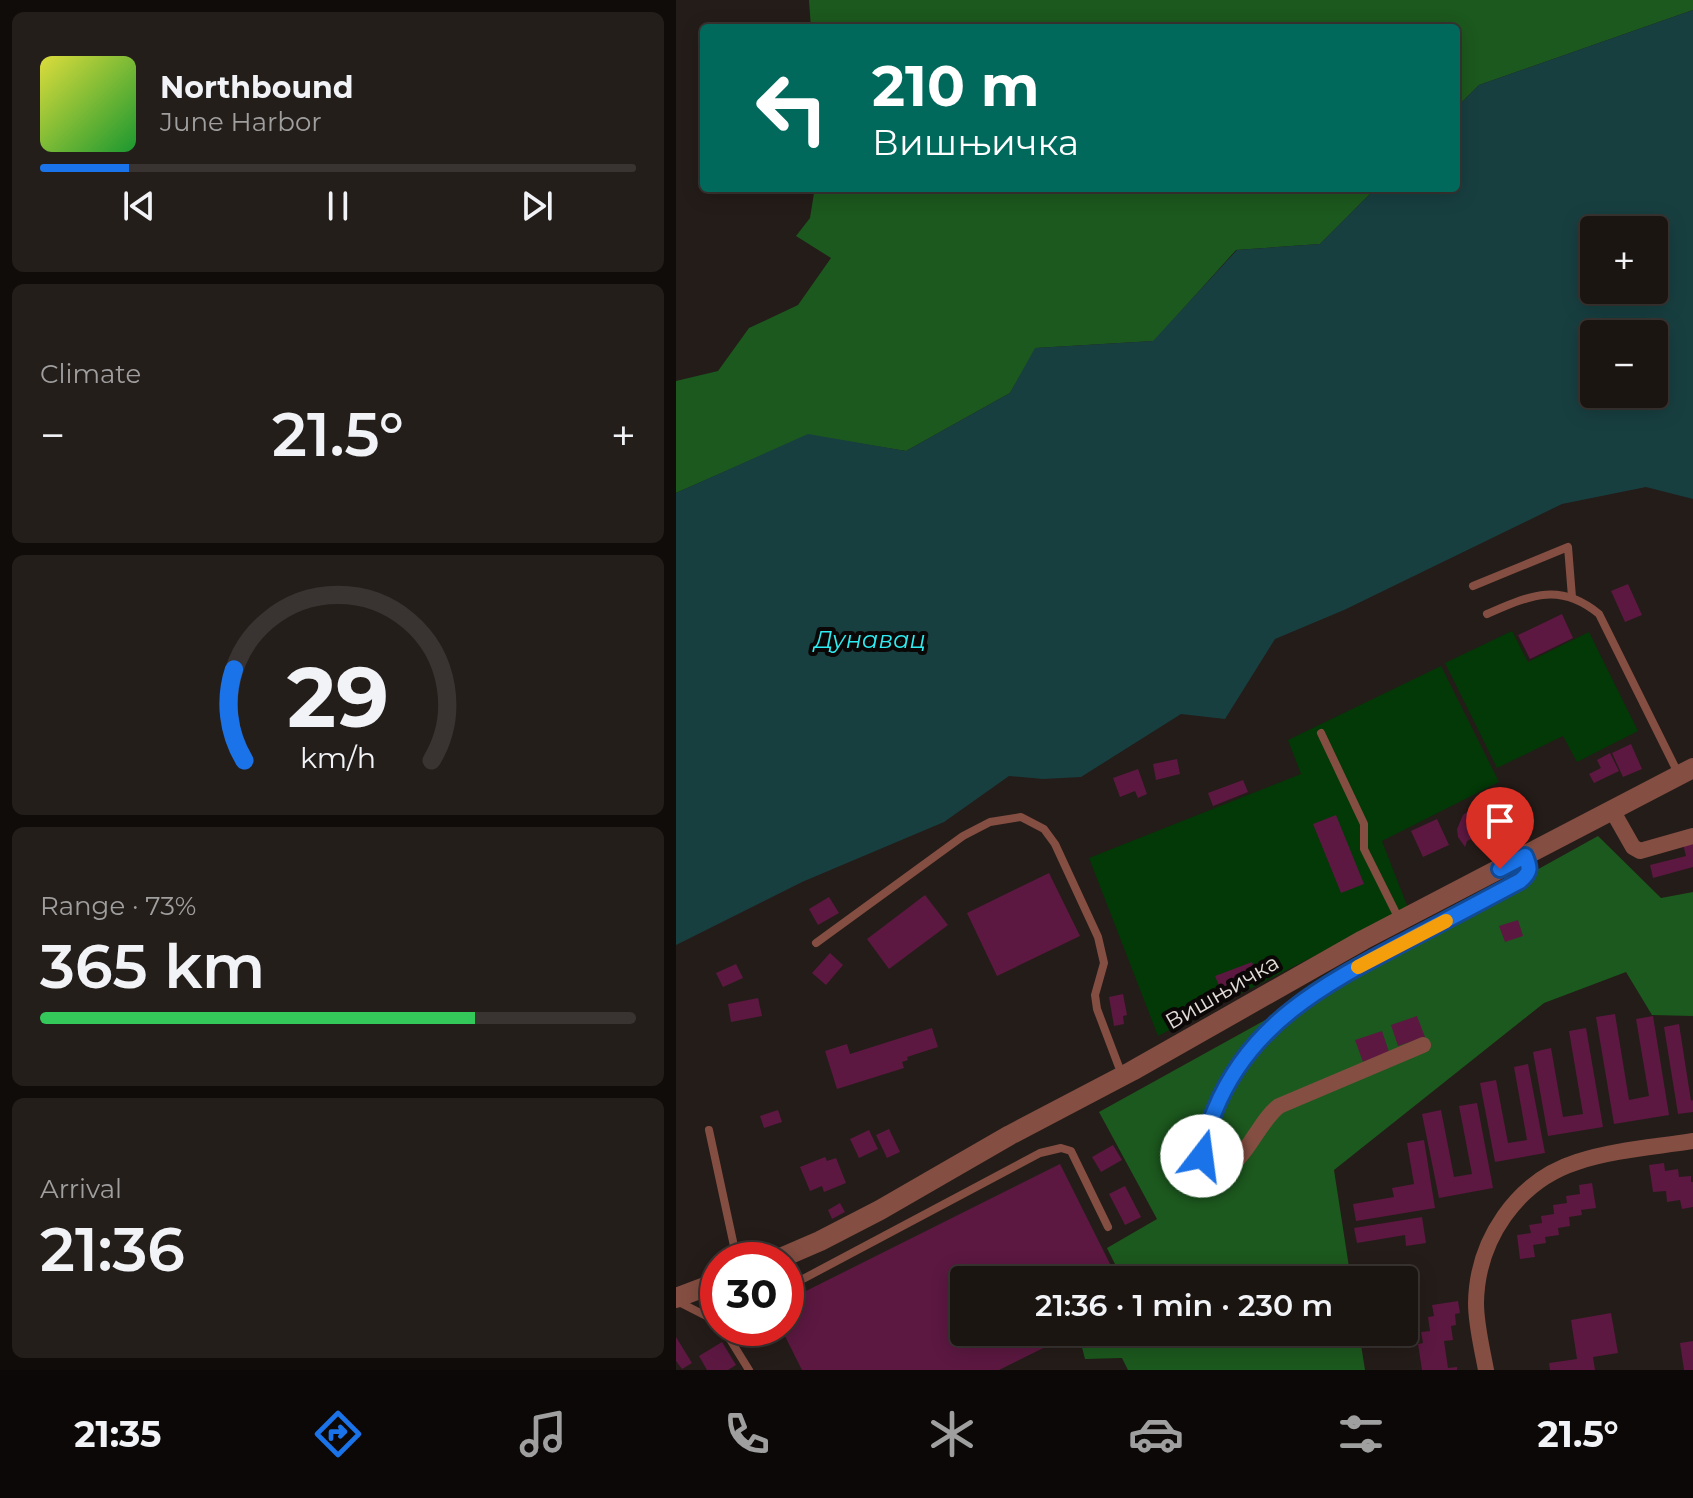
<!DOCTYPE html>
<meta charset="utf-8">
<style>
:root{--surface:#1b1512;--page:#241e1b;--text:#f1f3f6;--muted:#a09f9f;--line:#393432;--accent:#1a73e8}
body{margin:0;font-family:Montserrat,sans-serif;background:var(--page);color:var(--text);height:100vh;display:flex;flex-direction:column;font-size:30px;white-space:nowrap}
*{box-sizing:border-box;margin:0}
p{font-size:26px;color:var(--muted)}
.icon{flex:none;width:44px;height:44px;fill:none;stroke:currentColor;stroke-width:2;stroke-linecap:round;stroke-linejoin:round}
.map{position:relative;flex:1;overflow:hidden}
.drawer{display:flex;flex-direction:column;gap:12px;padding:12px;background:#0f0c0a;width:676px}
.drawer>*{flex:none}
.banner{position:absolute;left:24px;top:24px;width:760px;height:168px;border-radius:8px;box-shadow:0 4px 20px #0003,0 0 0 2px var(--line);background:#00695c;color:#fff;overflow:hidden}
.tools{position:absolute;left:904px;top:216px;display:grid;gap:16px}
.tools a{display:grid;place-items:center;width:88px;height:88px;border-radius:8px;background:var(--surface);box-shadow:0 4px 20px #0003,0 0 0 2px var(--line);font-size:40px}
.speed{position:absolute;left:24px;top:1242px;display:flex;gap:16px;font-size:40px;font-weight:700;text-align:center}
.speed>*{display:grid;place-content:center;width:104px;height:104px;border-radius:50%;background:var(--surface);box-shadow:0 4px 20px #0003,0 0 0 2px var(--line);line-height:1}
.speed .limit{border:12px solid #d22;background:#fff;color:#111}
.pin{position:absolute;display:grid;place-items:center;width:68px;height:68px;color:#fff;margin:-82px -34px;border-radius:50% 50% 50% 0;rotate:-45deg;box-shadow:0 0 8px #0007}
.pin .icon{rotate:45deg}
.me{position:absolute;width:88px;margin:-44px;rotate:15deg;stroke-linejoin:round;filter:drop-shadow(0 0 6px #0008)}
.turn{display:flex;align-items:center;gap:28px;height:168px;padding:0 40px;font-size:36px}
.turn .icon{width:104px;height:104px;stroke-width:2.5}
.turn b{display:block;font-size:56px;line-height:68px}
.big{font-size:60px;font-weight:600;line-height:1.1}
.drawer .card{flex:1;display:flex;flex-direction:column;justify-content:center;gap:12px;min-width:0;padding:0 28px;border-radius:12px;background:var(--page)}
.drawer .dial{align-items:center;gap:0}
.dial svg{height:208px;overflow:visible;fill:none;stroke:var(--line);stroke-width:7;stroke-linecap:round;text-anchor:middle}
.dial text{fill:var(--text);stroke:none}
.song{display:flex;align-items:center;gap:24px}
.cover{width:96px;height:96px;border-radius:12px;background:linear-gradient(135deg,hsl(60 70% 55%),hsl(130 70% 35%))}
.played{height:8px;border-radius:4px;background:linear-gradient(90deg,var(--accent) 15%,var(--line) 15%)}
.keys{display:flex;justify-content:space-around;direction:ltr}
.heat{display:flex;justify-content:space-between;align-items:center;font-size:44px;direction:ltr}
.charge{height:12px;border-radius:6px;background:linear-gradient(90deg,#34c759 73%,var(--line) 0)}
.trip{position:absolute;left:274px;top:1266px;width:468px;height:80px;border-radius:8px;background:var(--surface);box-shadow:0 4px 20px #0003,0 0 0 2px var(--line);font-weight:600;line-height:80px;text-align:center}
.tabs{display:flex;height:128px;justify-content:space-around;align-items:center;background:#0b0807;color:var(--muted)}
.tabs .icon{width:56px;height:56px}
.tabs .selected{color:var(--accent)}
.tabs b{font-size:36px;color:var(--text)}
main{display:flex;flex:1;min-height:0}
.map>svg:first-child{display:block}
</style>
<main>
<section class="drawer">
<div class="card">
<div class="song"><i class="cover"></i><div><b>Northbound</b><p>June Harbor</p></div></div>
<div class="played"></div>
<div class="keys"><svg class="icon" aria-label="previous" viewBox="0 0 24 24"><path d="M18 5L8 12l10 7zM5 5v14"/></svg><svg class="icon" aria-label="pause" viewBox="0 0 24 24"><path d="M8 5v14M16 5v14"/></svg><svg class="icon" aria-label="next" viewBox="0 0 24 24"><path d="M6 5l10 7-10 7zM19 5v14"/></svg></div>
</div>
<div class="card"><p>Climate</p>
<div class="heat"><a>−</a><b class="big">21.5°</b><a>+</a></div>
</div>
<div class="card dial"><svg viewBox="0 0 100 80">
<path d="M14 69A42 42 0 1 1 86 69"/>
<path d="M14 69A42 42 0 0 1 10 34" stroke="#1a73e8"/>
<text x="50" y="56" font-size="32" font-weight="700">29</text>
<text x="50" y="72" font-size="11">km/h</text>
</svg></div>
<div class="card"><p>Range · 73%</p><b class="big">365 km</b><div class="charge"></div></div>
<div class="card"><p>Arrival</p><b class="big">21:36</b></div>
</section>
<div class="map">
<svg width="1017" height="1370" viewBox="0 0 1017 1370">
<rect width="100%" height="100%" fill="#241c18"/>
<g fill="#033807">
<path d="M836,631L852,662L913,632L962,731L901,762L887,736L821,768L769,663Z"/>
<path d="M765,666L823,782L706,841L732,908L482,1036L413,858L625,774L612,740Z"/>
</g>
<g fill="#1c591e">
<path d="M133,0H1017V10L803,85L780,108V28H135Z"/>
<path d="M222,188H700L644,244L560,250L478,341L360,348L334,393L230,451L132,435L0,493V381L42,371L73,328L122,305L155,258L120,236L134,218L138,193Z"/>
<path d="M922,836L985,898L1017,892V1016L976,1015L950,972L868,1003L658,1170L675,1280H447L431,1248L481,1219L423,1112Z"/>
<path d="M409,1332H683L689,1370H452L446,1358L409,1359L403,1336Z"/>
</g>
<path fill="#183f40" fill-rule="evenodd" d="M1017,10V499L970,487L886,504L668,610L599,639L549,719L505,714L405,777L367,779L333,776L268,822L126,882L0,945V493L132,434L230,451L334,393L359,348L477,341L561,250L644,244L700,188H780V108L803,85ZM918,230H978V290H918ZM918,334H978V394H918Z"/>
<g fill="#5c1841">
<path d="M952,584L966,615L949,622L935,591Z"/>
<path d="M886,614L897,638L854,659L842,635Z"/>
<path d="M955,744L966,769L947,777L936,753Z"/>
<path d="M934,753L943,771L918,783L913,774L925,768L921,760Z"/>
<path d="M501,759L504,774L480,780L477,764Z"/>
<path d="M462,769L471,794L462,798L459,791L444,797L437,778Z"/>
<path d="M567,780L572,792L537,806L532,793Z"/>
<path d="M824,802L838,829L808,845L803,839L797,838L791,841L789,847L782,837L781,829L787,815L796,808L803,806L804,812Z"/>
<path d="M660,815L688,884L665,893L637,824Z"/>
<path d="M761,819L773,845L747,857L735,831Z"/>
<path d="M1017,842V867L977,878L974,865L1010,856L1007,844Z"/>
<path d="M373,873L404,936L321,976L291,913Z"/>
<path d="M249,895L272,925L213,969L191,939Z"/>
<path d="M153,897L163,913L142,925L133,909Z"/>
<path d="M842,920L847,936L829,942L823,926Z"/>
<path d="M154,953L167,965L150,985L136,973Z"/>
<path d="M576,962L580,974L544,988L539,976Z"/>
<path d="M60,964L67,978L47,987L40,973Z"/>
<path d="M447,994L451,1015L447,1016L448,1024L438,1026L433,997Z"/>
<path d="M82,998L86,1016L55,1022L52,1004Z"/>
<path d="M939,1014L953,1100L973,1096L960,1019L977,1016L993,1115L938,1124L920,1017Z"/>
<path d="M741,1016L749,1037L722,1046L715,1025Z"/>
<path d="M1003,1024L1015,1101L1017,1100V1112L1002,1114L988,1027Z"/>
<path d="M256,1028L262,1047L231,1057L232,1060L226,1062L228,1068L161,1089L149,1051L171,1044L174,1054Z"/>
<path d="M910,1028L927,1127L872,1136L857,1052L875,1048L887,1117L907,1114L893,1031Z"/>
<path d="M706,1031L713,1052L687,1062L679,1040Z"/>
<path d="M852,1064L869,1153L819,1162L804,1083L820,1080L832,1143L851,1140L838,1067Z"/>
<path d="M801,1103L817,1188L763,1198L746,1114L765,1110L778,1177L796,1174L783,1106Z"/>
<path d="M102,1110L106,1122L88,1128L84,1116Z"/>
<path d="M213,1129L224,1152L211,1158L200,1135Z"/>
<path d="M193,1130L202,1149L183,1158L174,1139Z"/>
<path d="M748,1140L759,1208L680,1221L677,1204L718,1197L716,1188L738,1184L731,1143Z"/>
<path d="M437,1145L446,1160L425,1172L416,1157Z"/>
<path d="M149,1157L151,1161L160,1158L170,1183L148,1192L146,1186L134,1191L124,1167Z"/>
<path d="M988,1163L989,1171L1002,1169L1003,1177L1015,1176V1182H1017V1207L1006,1209L1004,1200L991,1202L990,1191L977,1192L973,1165Z"/>
<path d="M384,1164L442,1280H288V1332H400L323,1370H126L105,1328H110V1301Z"/>
<path d="M916,1183L920,1208L905,1210L906,1215L893,1217L894,1226L882,1228L883,1235L869,1237L870,1243L857,1245L859,1257L844,1259L841,1235L855,1233L853,1225L866,1223L865,1216L878,1214L877,1205L891,1203L890,1196L904,1194L903,1185Z"/>
<path d="M449,1186L465,1217L449,1225L433,1194Z"/>
<path d="M164,1203L169,1212L156,1219L152,1210Z"/>
<path d="M746,1217L750,1243L730,1246L729,1235L681,1243L678,1228Z"/>
<path d="M782,1301L784,1313L779,1314L780,1325L775,1326L777,1340L768,1341L772,1368L781,1367V1370H746L742,1344L747,1343L745,1332L754,1331L752,1317L758,1316L756,1305Z"/>
<path d="M935,1313L942,1353L917,1357L919,1370H874L873,1363L901,1359L895,1320Z"/>
<path d="M0,1337L16,1363L6,1369L0,1361Z"/>
<path d="M1017,1341V1370H1008L1004,1343Z"/>
<path d="M46,1342L60,1365L52,1370H31L23,1356Z"/>
</g>
<g fill="none" stroke-linecap="round" stroke-linejoin="round">
<g stroke="#854e42" stroke-width="8">
<path d="M797,586L892,547L896,597"/>
<path d="M811,614C853,596 883,581 923,614L1002,773"/>
<path d="M645,733L688,824V849L723,919"/>
<path d="M140,943L287,836L314,822L345,817L368,829L379,844L422,937L428,963L419,995L421,1009L446,1075"/>
<path d="M33,1130L61,1260"/>
<path d="M110,1288L364,1153L385,1148L395,1151L432,1227"/>
<path d="M1,1301L42,1322"/>
<path d="M47,1328L73,1370"/>
</g>
<g stroke="#854e42" stroke-width="16">
<path d="M936,810L957,847L964,851L1017,836"/>
<path d="M747,1045L603,1106C580,1123 568,1170 538,1171C520,1162 526,1145 532,1129C548,1085 573,1044 610,1013C640,988 679,969 714,950C758,927 801,904 844,881C855,873 854,868 849,856"/>
<path d="M810,1370C806,1348 800,1325 800,1303C801,1240 841,1181 901,1162C937,1150 980,1147 1017,1141"/>
</g>
<g stroke="#854e42" stroke-width="20">
<path d="M100,1260L144,1241L204,1210L334,1135L456,1071L687,940L1017,768"/>
<path d="M0,1298L42,1282"/>
</g>
</g>
<g fill="none" stroke-linecap="round" stroke-linejoin="round">
<defs>
<path id="route" d="M526,1156C526,1140 533,1125 539,1110C576,1019 655,981 736,938C773,919 808,900 844,881C855,872 854,868 849,856L824,869"/>
</defs>
<use href="#route" stroke="#114b97" stroke-width="20"/>
<use href="#route" stroke="#1a73e8" stroke-width="14"/>
<path stroke="#f59e0b" stroke-width="14" d="M682,967L770,921"/>
</g>
<g text-anchor="middle" dominant-baseline="central" stroke-width="8" stroke-linejoin="round" paint-order="stroke">
<g font-size="22" fill="#e3ddda" stroke="#0b0706">
<text transform="translate(546 992) rotate(-30)">Вишњичка</text>
</g>
<g font-size="24" font-style="italic" fill="#2eecf1" stroke="#0b0706">
<text x="194" y="639">Дунавац</text>
</g>
</g>
</svg>
<div class="tools">
<a>+</a>
<a>−</a>
</div>
<div class="speed"><div class="limit">30</div></div>
<div class="pin" style="left:824px;top:869px;background:#d93025"><svg class="icon" aria-label="arrive" viewBox="0 0 24 24"><path d="M6 21V4h12l-3 4 3 4H6"/></svg></div>
<svg class="me" style="left:526px;top:1156px" viewBox="-20 -20 40 40"><circle r="19" fill="#fff"/><path d="M0-13L10 11 0 6-10 11z" fill="#1a73e8"/></svg>
<div class="trip">21:36 · 1 min · 230 m</div>
<div class="banner">
<div class="turn"><svg class="icon" aria-label="left" viewBox="0 0 24 24"><path d="M17 20v-9H6M10 6l-5 5 5 5"/></svg><div><b>210 m</b>Вишњичка</div></div>
</div>
</div>
</main>
<nav class="tabs">
<b>21:35</b>
<svg class="icon selected" aria-label="directions" viewBox="0 0 24 24"><path d="M12 3l9 9-9 9-9-9zM9 14v-3h6M13 9l2 2-2 2"/></svg>
<svg class="icon" aria-label="music" viewBox="0 0 24 24"><path d="M9 18V5l10-2v13"/><circle cx="6" cy="18" r="3"/><circle cx="16" cy="16" r="3"/></svg>
<svg class="icon" aria-label="phone" viewBox="0 0 24 24"><path d="M5 4h4l2 5-3 2q2 4 5 5l2-3 5 2v4C11 20 4 13 5 4z"/></svg>
<svg class="icon" aria-label="climate" viewBox="0 0 24 24"><path d="M12 3v18M4 7l16 10M4 17L20 7"/></svg>
<svg class="icon" aria-label="car" viewBox="0 0 24 24"><path d="M5 17H2v-5l4-1 3-4h7l3 4 3 1v5h-3M9 17h6M6 11h13"/><circle cx="7" cy="17" r="2"/><circle cx="17" cy="17" r="2"/></svg>
<svg class="icon" aria-label="filters" viewBox="0 0 24 24"><path d="M4 7h16M4 17h16"/><circle cx="9" cy="7" r="2"/><circle cx="15" cy="17" r="2"/></svg>
<b>21.5°</b>
</nav>
